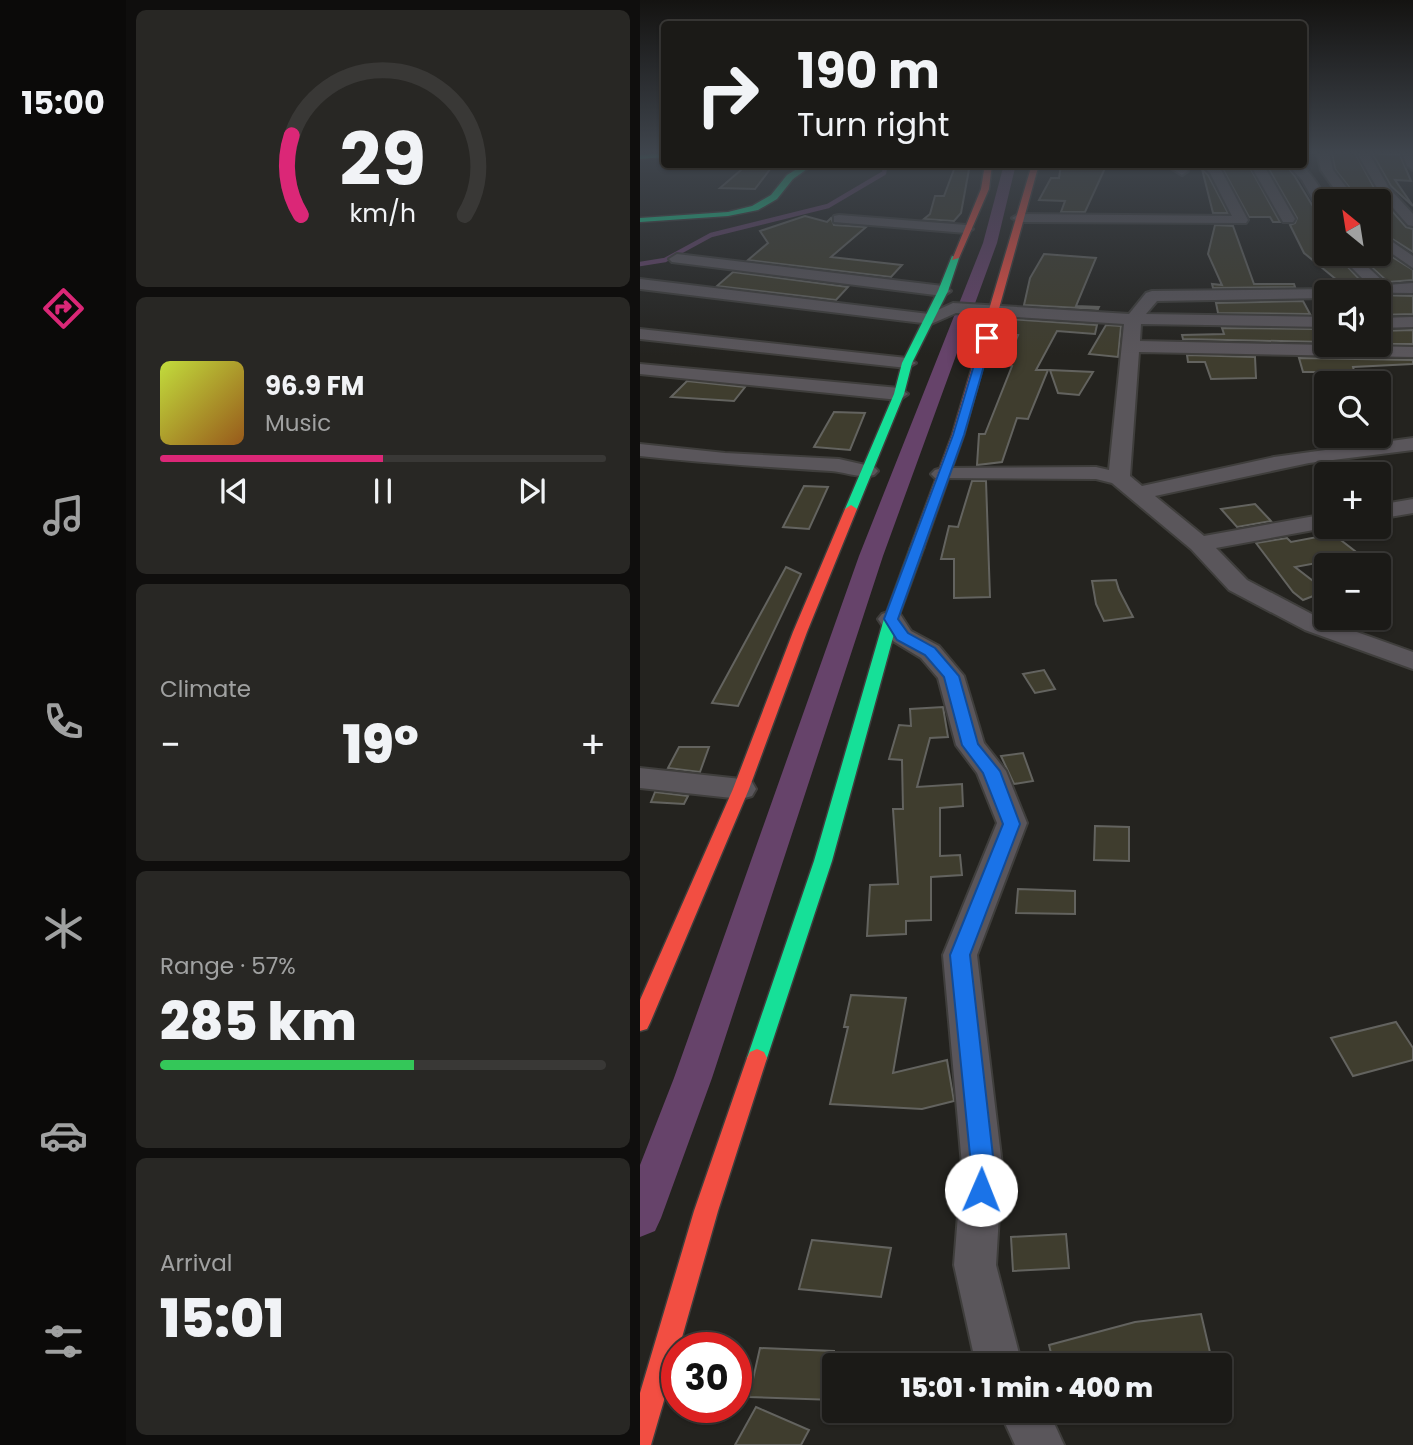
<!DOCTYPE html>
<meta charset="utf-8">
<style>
:root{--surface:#1b1a17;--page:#282724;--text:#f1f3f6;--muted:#a0a1a1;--line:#393836;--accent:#db2777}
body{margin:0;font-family:Poppins,sans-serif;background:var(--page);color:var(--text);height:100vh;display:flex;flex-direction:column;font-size:26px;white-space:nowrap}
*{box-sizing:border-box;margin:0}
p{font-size:23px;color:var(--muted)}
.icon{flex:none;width:38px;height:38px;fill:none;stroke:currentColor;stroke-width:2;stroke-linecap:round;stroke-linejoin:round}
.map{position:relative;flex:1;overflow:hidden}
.sheet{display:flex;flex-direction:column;gap:10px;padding:10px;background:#0f0e0d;width:514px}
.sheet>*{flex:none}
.hud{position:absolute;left:21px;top:21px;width:646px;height:147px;border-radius:7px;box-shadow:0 2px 5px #0004,0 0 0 2px var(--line);background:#1b1a17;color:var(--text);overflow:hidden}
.needle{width:46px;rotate:330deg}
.controls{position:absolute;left:674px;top:189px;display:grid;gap:14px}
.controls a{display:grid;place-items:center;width:77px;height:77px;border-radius:7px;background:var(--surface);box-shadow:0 2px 5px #0004,0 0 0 2px var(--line);font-size:35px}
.speed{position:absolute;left:21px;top:1332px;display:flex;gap:14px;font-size:35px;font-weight:700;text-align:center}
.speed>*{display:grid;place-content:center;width:91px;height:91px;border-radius:50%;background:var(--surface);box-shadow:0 2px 5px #0004,0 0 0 2px var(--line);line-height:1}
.speed .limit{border:10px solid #d22;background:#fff;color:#111}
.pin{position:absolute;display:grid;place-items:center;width:60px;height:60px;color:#fff;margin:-30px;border-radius:14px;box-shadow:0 4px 10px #0006}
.me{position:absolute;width:77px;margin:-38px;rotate:1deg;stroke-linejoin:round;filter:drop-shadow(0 0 5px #0008)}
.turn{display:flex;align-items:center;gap:24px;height:147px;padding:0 21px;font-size:32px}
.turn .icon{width:91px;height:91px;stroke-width:2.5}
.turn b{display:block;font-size:49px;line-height:60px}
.big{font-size:52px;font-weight:800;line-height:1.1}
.sheet .card{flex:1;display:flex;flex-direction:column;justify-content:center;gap:10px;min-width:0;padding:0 24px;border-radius:10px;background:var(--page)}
.sheet .dial{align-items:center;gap:0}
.dial svg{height:182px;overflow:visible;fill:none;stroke:var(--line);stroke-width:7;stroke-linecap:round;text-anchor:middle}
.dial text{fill:var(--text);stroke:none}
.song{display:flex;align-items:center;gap:21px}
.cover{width:84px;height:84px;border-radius:10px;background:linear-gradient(135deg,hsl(70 70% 55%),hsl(30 70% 35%))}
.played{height:7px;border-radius:4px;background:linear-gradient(90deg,var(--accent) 50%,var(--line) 50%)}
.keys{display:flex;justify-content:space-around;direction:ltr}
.heat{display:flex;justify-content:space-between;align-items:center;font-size:38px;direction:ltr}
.charge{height:10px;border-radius:5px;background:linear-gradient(90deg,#34c759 57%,var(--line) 0)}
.trip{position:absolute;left:182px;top:1353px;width:410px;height:70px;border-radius:7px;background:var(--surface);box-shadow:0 2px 5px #0004,0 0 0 2px var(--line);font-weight:800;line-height:70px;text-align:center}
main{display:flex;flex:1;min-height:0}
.tab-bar{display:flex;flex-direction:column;width:126px;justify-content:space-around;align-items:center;background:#0b0a09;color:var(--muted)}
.tab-bar .icon{width:49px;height:49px}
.tab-bar .selected{color:var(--accent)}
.tab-bar b{font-size:32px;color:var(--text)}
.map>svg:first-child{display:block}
</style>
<main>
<nav class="tab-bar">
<b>15:00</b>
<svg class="icon selected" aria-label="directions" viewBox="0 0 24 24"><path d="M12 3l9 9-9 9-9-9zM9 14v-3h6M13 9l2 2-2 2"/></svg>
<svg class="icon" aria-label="music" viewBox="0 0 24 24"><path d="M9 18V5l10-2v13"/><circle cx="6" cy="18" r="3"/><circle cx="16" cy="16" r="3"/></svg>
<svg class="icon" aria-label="phone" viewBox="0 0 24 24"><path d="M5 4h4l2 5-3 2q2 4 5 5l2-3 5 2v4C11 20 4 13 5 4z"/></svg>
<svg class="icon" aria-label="climate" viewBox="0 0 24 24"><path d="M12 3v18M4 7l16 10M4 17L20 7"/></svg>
<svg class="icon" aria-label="car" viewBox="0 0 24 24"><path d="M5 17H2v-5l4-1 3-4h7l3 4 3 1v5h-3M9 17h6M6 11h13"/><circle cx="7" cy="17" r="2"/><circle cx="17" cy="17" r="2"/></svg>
<svg class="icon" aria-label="filters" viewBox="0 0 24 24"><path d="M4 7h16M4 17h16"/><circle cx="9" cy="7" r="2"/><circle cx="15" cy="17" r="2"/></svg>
</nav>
<section class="sheet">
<div class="card dial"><svg viewBox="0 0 100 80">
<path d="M14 69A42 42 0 1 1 86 69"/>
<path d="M14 69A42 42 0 0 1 10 34" stroke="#db2777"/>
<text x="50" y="56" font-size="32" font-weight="700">29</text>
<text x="50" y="72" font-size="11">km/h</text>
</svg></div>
<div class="card">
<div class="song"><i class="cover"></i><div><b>96.9 FM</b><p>Music</p></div></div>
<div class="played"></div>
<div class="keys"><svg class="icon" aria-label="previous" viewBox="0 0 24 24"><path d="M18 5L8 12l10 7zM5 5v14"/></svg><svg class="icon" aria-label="pause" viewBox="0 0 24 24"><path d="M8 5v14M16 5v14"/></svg><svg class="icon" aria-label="next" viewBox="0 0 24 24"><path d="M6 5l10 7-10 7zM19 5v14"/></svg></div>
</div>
<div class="card"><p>Climate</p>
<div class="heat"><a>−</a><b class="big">19°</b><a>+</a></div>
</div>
<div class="card"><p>Range · 57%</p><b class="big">285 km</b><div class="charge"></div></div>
<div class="card"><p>Arrival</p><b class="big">15:01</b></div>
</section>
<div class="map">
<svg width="773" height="1445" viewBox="0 0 773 1445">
<rect width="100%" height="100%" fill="#24231f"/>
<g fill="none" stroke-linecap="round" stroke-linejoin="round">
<path stroke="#66436a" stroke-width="4.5" d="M0,264L25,260L71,235L188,206L244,173L246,164"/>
<path fill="#66436a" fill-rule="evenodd" d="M364,164H376L357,243L243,556L72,1078L21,1218L15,1231L0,1237V1165L34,1078L219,556L343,243Z"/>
</g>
<g fill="#3f3d2e" stroke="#63635f" stroke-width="2">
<path d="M692,153H715L738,195L766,227L773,229V252L738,230V201H720L695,169Z"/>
<path d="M732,153L760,155L771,181L755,180L773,206L751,186Z"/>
<path d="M108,164H134L115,189L80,188Z"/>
<path d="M316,164H330L321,213L314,221L284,219L290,214L295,196H304Z"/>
<path d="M580,164H608L640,222H633L630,217H609Z"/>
<path d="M626,164H645L654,175L683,223H680L686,235V254H695L703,267L707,266L723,283L703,285L664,253L650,225L655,223L657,218Z"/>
<path d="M421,165L466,166L445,212H421L425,201L399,200L411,178H419Z"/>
<path d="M562,169L568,175L588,213H573Z"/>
<path d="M165,216L187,222L191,218L194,225L226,227L191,257L262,265L251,277L108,260L128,243L120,231Z"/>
<path d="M575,225L593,226L614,284H654L655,287L573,288L572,284L582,285L568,254Z"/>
<path d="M738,248L773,270V280L748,282L727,263L738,260Z"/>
<path d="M404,254L456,258L436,306L459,307L458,309L384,305L390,278Z"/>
<path d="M93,272L208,287L196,300L77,286Z"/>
<path d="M738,295L773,296V314L738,315Z"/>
<path d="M663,301L670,314L578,313L576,303Z"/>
<path d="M367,319L457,325L455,334L417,331L396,370H408L388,419L377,418L362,462L337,465L339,434H345L372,366L366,365L378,335L371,334Z"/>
<path d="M466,325L481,326L478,357L449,354Z"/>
<path d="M582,328L678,329L685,342L543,339L542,335L584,334Z"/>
<path d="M773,330V344H738V331Z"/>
<path d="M547,355L615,357L616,378L571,379L565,362H548Z"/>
<path d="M659,358L773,360V364L713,367L717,381L690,380L689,372H663Z"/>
<path d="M410,370L453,372L439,395L418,393Z"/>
<path d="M47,381L105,387L94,401L31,397Z"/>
<path d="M194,412L225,413L210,450L174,447Z"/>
<path d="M332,481H346L350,597L314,598V559H301L309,526L318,527Z"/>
<path d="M164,486L188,487L169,529L143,527Z"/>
<path d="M615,504L631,521L597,527L581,509Z"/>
<path d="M693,534L720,555L655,567L686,591L663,600L653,592L616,543L647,538L651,542Z"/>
<path d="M146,567L161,574L98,706L72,703Z"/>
<path d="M476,580L479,590L493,617L464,621L456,604L452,581Z"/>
<path d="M404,670L415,689L395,693L383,674Z"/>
<path d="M303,707L308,737L290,738L277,787L322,784L323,806L300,808V856L320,855L322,875L291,877V920L266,921V934L227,936L230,885L258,884L253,809H263L262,760L249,759L259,725L271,726L270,709Z"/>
<path d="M39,747H69L60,772L28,768Z"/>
<path d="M383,753L393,781L374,784L361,756Z"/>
<path d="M15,792L48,796L44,804L11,802Z"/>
<path d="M455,826L489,827V861L454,860Z"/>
<path d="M378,889L435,891V914L376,913Z"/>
<path d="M211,995L266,998L253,1073L307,1060L314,1101L282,1109L190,1104L208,1027H204Z"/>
<path d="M756,1022L773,1048V1060L713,1076L691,1038Z"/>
<path d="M426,1234L429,1268L373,1271L371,1237Z"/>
<path d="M172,1240L251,1248L241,1297L159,1289Z"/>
<path d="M561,1314L572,1361L541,1365H414L409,1345L495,1322Z"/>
<path d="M120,1348L194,1351V1400L109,1397Z"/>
<path d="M116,1407L169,1430L161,1445H95Z"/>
</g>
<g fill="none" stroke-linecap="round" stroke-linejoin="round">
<defs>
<g id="street">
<path d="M677,153H689L693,170L717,201H703L681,170Z"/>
<path d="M717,153H729L749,188L773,214V226L768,225L740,193Z"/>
<path d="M762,153H773V170L767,166Z"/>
<path d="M524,164H540L548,171L542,175Z"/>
<path d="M560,164H575L580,168L608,220L606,223L379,222L372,218L379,214L592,216L570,173Z"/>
<path d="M610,164H623L655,219L653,222H643Z"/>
<path d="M647,164H661C677,181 686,193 686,215L681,214L662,180Z"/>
<path d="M199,215L326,225L333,229L326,233L194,222V216Z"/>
<path d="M738,232L773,256V268L738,244Z"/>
<path d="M37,254L303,286L311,291L303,296L32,262L29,259Z"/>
<path d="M698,254H714L747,285L773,283V293L686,292V298L517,301L506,314L686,317V327L501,324L500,341L773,347V357L499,352L490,476L502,486L634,457L773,438V450L669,463L515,496L564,536L686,514V527H690L576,548L607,580L683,620L773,652V669L665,630L589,590L551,549L472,483L456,479L295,478L291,474L295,470L302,468L456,467L469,470L484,324L316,313L291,324L0,289V279L289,314L313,303L489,314L506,293L512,291L690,289L729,285Z"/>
<path d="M773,317V327L738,328V318Z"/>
<path d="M0,329L267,358L276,363L267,368L0,339Z"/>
<path d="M0,364L259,388L268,394L259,400L0,374Z"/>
<path d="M0,444L85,453L199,459L234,467L238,471L234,475C220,479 206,472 191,471C127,467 64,463 0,456Z"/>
<path d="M773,499V513L738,519V505Z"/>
<path d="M251,611L260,614L271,631L299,646L324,676L344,743L366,771L387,823L337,955L362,1165L356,1265L382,1365H336L314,1265L322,1165L303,955L357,823L337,773L316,745L298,678L281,658L253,641L238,619L242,614Z"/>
<path d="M0,768L101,779L112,782L116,789L112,796L101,799L0,788Z"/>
<path d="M359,1410H408L424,1445H375Z"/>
</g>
<g id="fast">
<path d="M24,153V157L0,159V155Z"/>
<path d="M165,164H174L153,179L137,199L118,210L88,216L0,222V218L88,212L112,206L131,195L147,175Z"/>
<path d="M312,256L319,258L308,291L272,363L264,394L217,509L211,513L207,512L205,509L254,394L262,363L298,291Z"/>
<path d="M277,544L284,548L258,619L192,861L127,1058L124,1064L117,1067L110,1064L107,1058L174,861L244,619L270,548Z"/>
</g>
<g id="jam">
<path d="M345,164H352L349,189L319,258L312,260L341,189Z"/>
<path d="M392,164H399L324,435L284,548L282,551H272L270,548L312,435Z"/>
<path d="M211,505L217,509L167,632L109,789L10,1023L7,1029L0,1031V1000L93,789L153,632L205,509Z"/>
<path d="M117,1049L124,1052L127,1058L78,1211L39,1348H37V1356L13,1438L11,1445H0V1393L54,1211L107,1058L110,1052Z"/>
</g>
</defs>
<use href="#street" stroke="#3f3e3c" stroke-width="4"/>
<use href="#fast" stroke="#3f3e3c" stroke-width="3"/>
<use href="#jam" stroke="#3f3e3c" stroke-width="3"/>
<use href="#street" fill="#5a565b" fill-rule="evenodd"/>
<use href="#fast" fill="#16e098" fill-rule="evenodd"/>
<use href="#jam" fill="#f24e42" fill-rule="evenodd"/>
</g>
<linearGradient id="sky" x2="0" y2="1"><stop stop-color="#141311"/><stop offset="0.43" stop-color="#3f454d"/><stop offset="1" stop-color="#3f454d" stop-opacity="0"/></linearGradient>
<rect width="773" height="355" fill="url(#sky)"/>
<path fill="#1a73e8" stroke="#114b97" stroke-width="2" d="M347,335L352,338L324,435L258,619L268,633L295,648L319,676L338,744L360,771L380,824L330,955L354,1165L352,1190L349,1197L341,1200L333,1197L329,1190L331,1165L310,955L363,824L343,773L322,745L304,677L285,655L257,640L244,619L313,435L342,338Z"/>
</svg>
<div class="controls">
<a><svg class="needle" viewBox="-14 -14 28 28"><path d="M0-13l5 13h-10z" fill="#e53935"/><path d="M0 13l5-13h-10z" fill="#a0a1a1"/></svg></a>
<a><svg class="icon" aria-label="sound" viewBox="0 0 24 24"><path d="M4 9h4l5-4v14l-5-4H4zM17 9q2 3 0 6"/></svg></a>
<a><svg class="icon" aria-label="search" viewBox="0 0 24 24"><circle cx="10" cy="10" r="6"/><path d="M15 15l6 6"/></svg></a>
<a>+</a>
<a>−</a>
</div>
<div class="speed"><div class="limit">30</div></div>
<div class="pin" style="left:347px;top:338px;background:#d93025"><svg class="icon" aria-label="arrive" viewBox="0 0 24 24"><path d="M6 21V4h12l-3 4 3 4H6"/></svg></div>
<svg class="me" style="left:341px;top:1190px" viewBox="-20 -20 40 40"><circle r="19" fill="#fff"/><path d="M0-13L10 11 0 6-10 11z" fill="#1a73e8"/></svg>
<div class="trip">15:01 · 1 min · 400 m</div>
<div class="hud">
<div class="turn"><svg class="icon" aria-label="right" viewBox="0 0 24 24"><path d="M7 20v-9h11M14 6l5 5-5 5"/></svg><div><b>190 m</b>Turn right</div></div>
</div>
</div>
</main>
